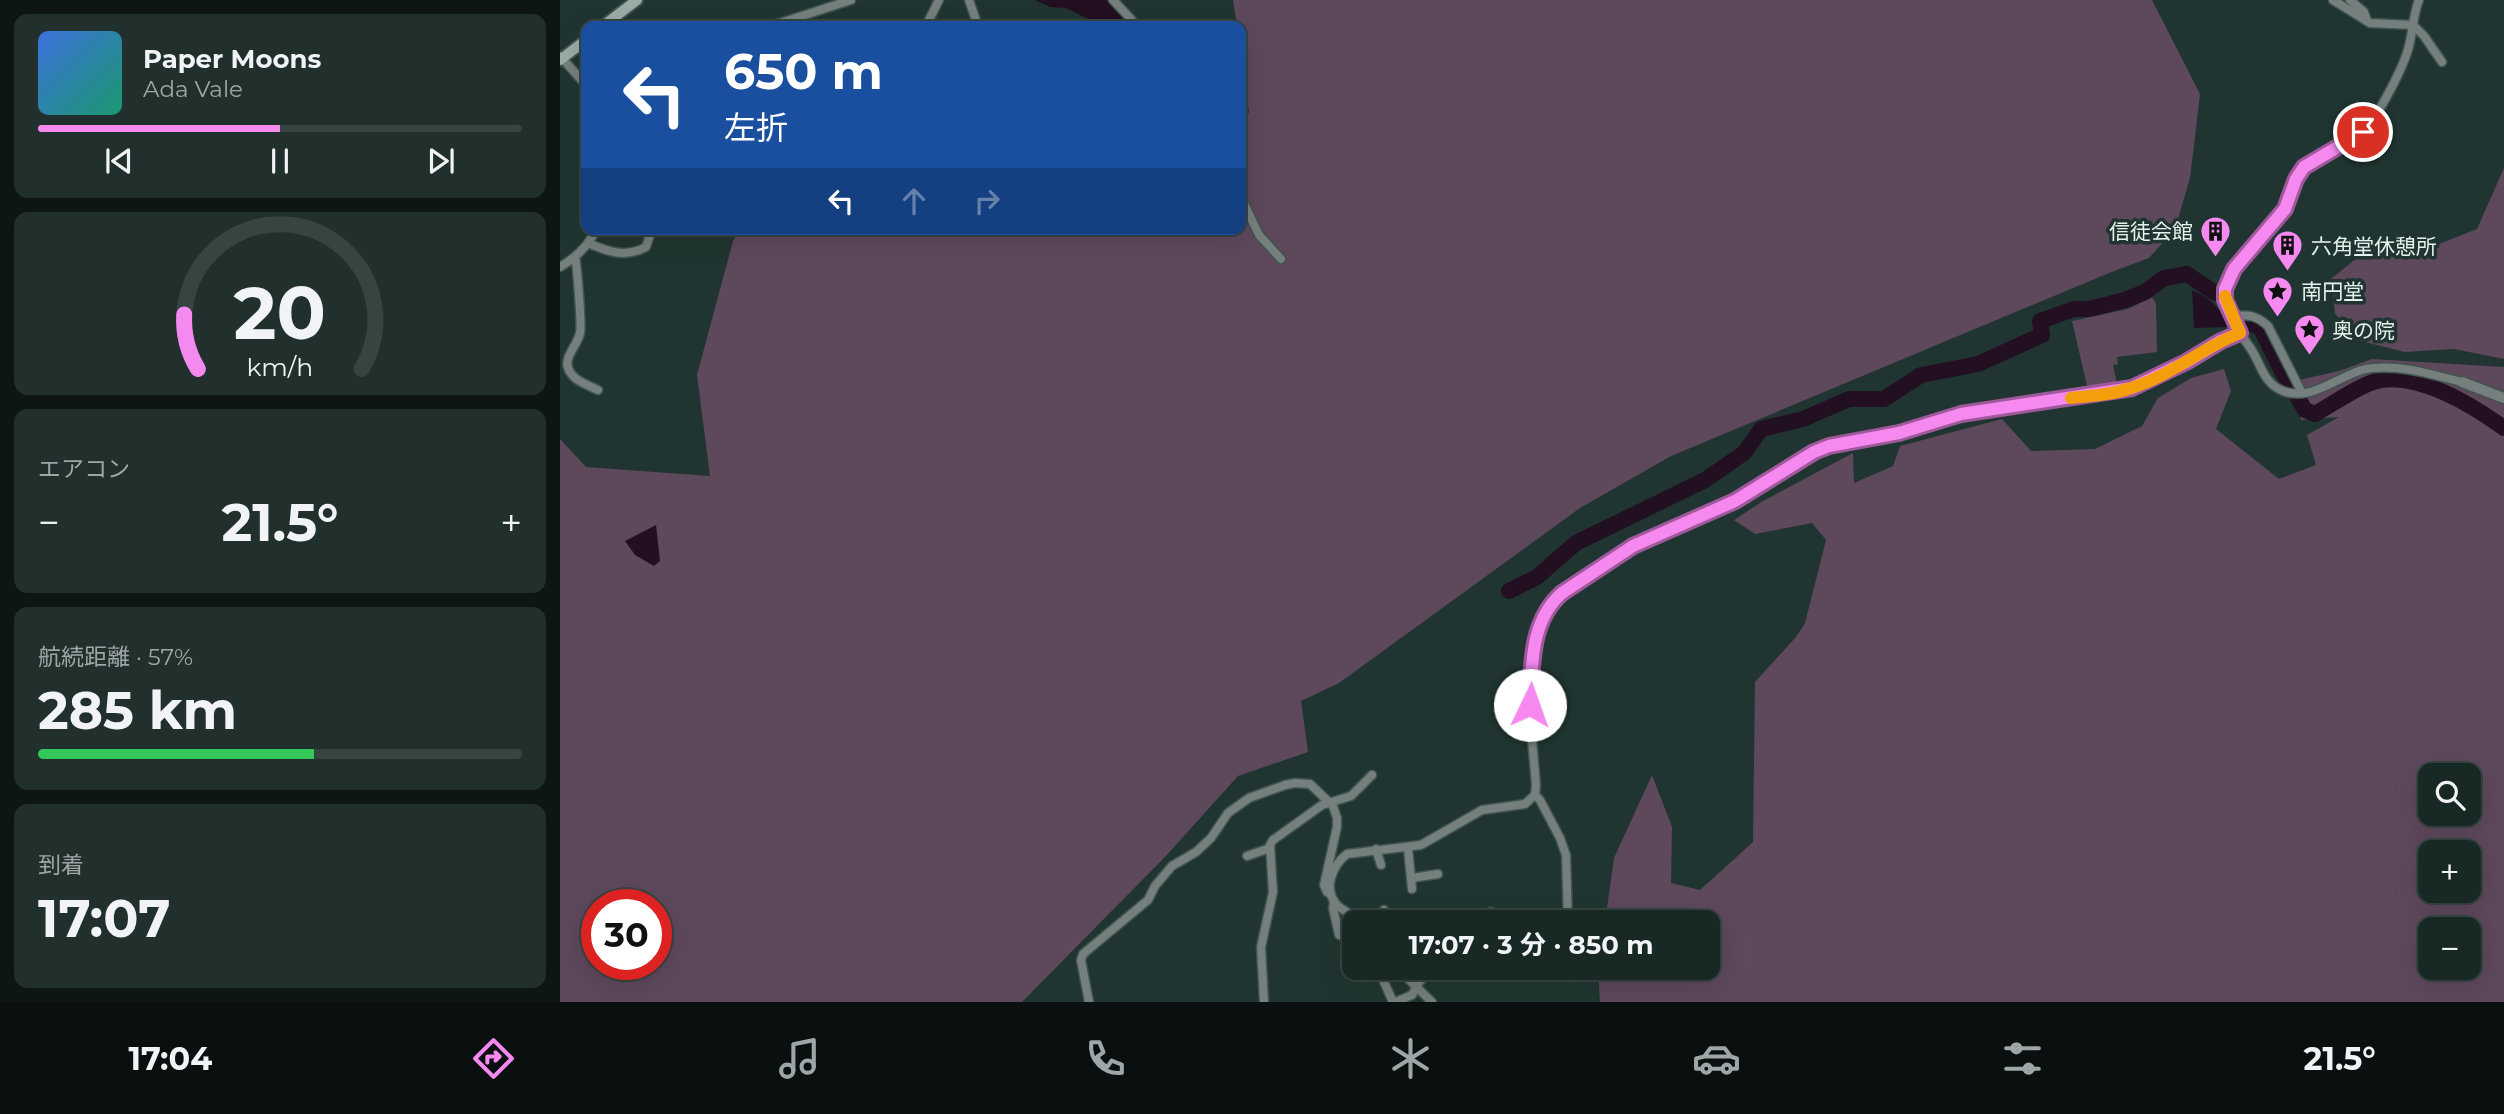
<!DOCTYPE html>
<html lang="ja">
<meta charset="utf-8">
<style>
:root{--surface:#182825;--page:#21302d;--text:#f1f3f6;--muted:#9fa6a7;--line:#364442;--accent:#f589ef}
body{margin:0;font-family:Montserrat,"Noto Sans JP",sans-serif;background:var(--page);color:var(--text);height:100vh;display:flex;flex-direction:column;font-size:26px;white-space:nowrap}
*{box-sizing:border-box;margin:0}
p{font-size:23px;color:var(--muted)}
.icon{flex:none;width:38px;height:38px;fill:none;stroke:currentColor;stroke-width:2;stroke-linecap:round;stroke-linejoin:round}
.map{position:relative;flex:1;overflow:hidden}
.panel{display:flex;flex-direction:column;gap:14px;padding:14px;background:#0d1614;width:560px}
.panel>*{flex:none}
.guide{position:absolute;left:21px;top:21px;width:665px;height:214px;border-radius:14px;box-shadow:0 7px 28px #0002,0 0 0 2px var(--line);background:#1a4fa0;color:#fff;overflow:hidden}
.fabs{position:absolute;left:1858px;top:763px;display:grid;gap:14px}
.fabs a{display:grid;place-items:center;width:63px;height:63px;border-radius:14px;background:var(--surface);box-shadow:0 7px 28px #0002,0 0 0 2px var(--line);font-size:35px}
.speed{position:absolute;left:21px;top:889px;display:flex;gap:14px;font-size:35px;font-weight:700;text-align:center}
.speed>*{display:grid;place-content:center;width:91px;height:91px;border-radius:50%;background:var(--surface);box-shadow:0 7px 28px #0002,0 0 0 2px var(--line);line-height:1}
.speed .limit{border:10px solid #d22;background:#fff;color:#111}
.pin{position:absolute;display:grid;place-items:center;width:60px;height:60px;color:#fff;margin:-30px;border:4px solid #fff;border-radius:50%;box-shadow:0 2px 7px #0007}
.me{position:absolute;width:77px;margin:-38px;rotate:3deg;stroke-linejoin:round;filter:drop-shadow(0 0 5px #0008)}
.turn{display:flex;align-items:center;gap:24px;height:147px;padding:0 28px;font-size:32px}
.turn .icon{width:91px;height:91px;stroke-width:2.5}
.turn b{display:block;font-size:49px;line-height:60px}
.lanes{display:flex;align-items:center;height:66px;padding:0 28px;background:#0003;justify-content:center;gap:35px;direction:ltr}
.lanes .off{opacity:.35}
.big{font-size:52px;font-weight:700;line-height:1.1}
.panel .card{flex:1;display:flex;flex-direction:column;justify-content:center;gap:10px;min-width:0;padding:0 24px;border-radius:14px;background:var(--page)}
.panel .dial{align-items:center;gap:0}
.dial svg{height:182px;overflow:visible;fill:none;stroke:var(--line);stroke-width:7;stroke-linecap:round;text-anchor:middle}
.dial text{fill:var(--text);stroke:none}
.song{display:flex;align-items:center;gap:21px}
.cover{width:84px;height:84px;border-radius:10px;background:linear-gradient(135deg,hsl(220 70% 55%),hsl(160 70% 35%))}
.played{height:7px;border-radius:4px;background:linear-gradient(90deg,var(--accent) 50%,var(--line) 50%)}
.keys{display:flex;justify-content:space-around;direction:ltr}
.heat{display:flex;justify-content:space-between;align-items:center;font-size:38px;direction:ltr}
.charge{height:10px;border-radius:5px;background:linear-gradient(90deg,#34c759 57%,var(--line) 0)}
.trip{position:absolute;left:782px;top:910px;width:378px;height:70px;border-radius:14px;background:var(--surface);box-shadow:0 7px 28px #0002,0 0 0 2px var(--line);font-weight:700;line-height:70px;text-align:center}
.tabs{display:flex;height:112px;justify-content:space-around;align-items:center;background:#0a100f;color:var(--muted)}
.tabs .icon{width:49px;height:49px}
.tabs .on{color:var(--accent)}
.tabs b{font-size:32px;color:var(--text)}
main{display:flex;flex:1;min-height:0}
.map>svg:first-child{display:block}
</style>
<main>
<section class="panel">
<div class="card">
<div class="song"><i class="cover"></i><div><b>Paper Moons</b><p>Ada Vale</p></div></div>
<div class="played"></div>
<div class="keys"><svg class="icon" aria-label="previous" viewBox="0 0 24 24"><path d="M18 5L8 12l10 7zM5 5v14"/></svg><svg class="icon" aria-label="pause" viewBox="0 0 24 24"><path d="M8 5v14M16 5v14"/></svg><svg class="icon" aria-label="next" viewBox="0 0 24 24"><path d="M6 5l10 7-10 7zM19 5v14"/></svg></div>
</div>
<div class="card dial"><svg viewBox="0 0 100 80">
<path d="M14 69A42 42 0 1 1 86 69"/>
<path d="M14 69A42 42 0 0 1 8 45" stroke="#f589ef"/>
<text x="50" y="56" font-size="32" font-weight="700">20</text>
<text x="50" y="72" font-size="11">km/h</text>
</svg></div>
<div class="card"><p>エアコン</p>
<div class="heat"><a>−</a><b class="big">21.5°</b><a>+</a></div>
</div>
<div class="card"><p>航続距離 · 57%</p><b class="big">285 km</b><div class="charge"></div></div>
<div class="card"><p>到着</p><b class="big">17:07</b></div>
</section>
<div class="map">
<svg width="1944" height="1002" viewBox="0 0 1944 1002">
<rect width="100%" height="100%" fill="#203531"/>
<g fill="#5e485c" fill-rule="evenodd">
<path d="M673,0H1592L1640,94L1630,178L1615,229L1589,258L1549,273L1111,456L1020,508L779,683L741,701L748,752L678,776L605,857L462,1002H0V439L26,467L150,476L137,375L173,241L180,229H681V126L689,112L681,56V26H677ZM37,905H96V964H37Z"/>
<path d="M1944,168V359L1894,349L1845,352L1801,341L1775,314L1771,279L1804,252L1869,248L1917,229Z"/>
<path d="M1592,297L1596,304L1597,352L1557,357L1558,364L1553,365L1557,384L1528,390L1512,321L1568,309Z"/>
<path d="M1812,359L1944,367V1002H1040L1038,968H1148V922H1045L1054,858L1092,775L1112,827L1111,883L1140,890L1193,842L1195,682L1236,637L1245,623L1266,540L1252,523L1195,534L1174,520L1203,501L1293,453L1294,483L1333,466L1340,446L1442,419L1471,451L1535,449L1582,426L1598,398L1631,378L1664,369L1671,391L1656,429L1719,479L1756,465L1747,435L1779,417L1741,420L1739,380L1779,371ZM1871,775H1909V814H1871ZM1871,852H1909V891H1871ZM1871,929H1909V968H1871Z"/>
</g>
<g fill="#230f22">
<path d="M475,0H546L559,10L569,22L567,26H542L506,8L490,7Z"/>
<path d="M1632,290C1649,297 1663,310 1668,327L1634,328Z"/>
<path d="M96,525L100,561L94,566L75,555L65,541Z"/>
</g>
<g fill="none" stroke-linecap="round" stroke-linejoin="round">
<g stroke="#230f22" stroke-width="16">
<path d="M1680,320L1700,327L1728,383"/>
<path d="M1738,398L1745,410L1755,414C1771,405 1797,387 1813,382C1854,369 1912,405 1944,428"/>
<path d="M949,591L977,577L1016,543L1145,480L1184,453L1201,429L1243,419L1289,399H1324L1361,375L1418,364L1482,335L1480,321L1514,309H1529L1565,300L1585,292L1604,278L1627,274L1655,293"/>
</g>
<defs>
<g id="minor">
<path d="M409,0L418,26"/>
<path d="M553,0L571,19L575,26"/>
<path d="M1773,0L1810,23L1853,25L1864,36L1882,62"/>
<path d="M1790,0L1804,12L1807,21"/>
<path d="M1859,0C1853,15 1853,30 1849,46C1844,67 1821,109 1808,127C1793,147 1763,149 1746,166C1732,179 1733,198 1722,213C1683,266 1637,276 1689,346C1701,362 1702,383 1723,391C1755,403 1783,370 1813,368C1843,365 1873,375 1902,382"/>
<path d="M211,26L291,0"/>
<path d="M366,26L379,0"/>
<path d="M0,56L26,85"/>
<path d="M681,197L699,235L721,259"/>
<path d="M28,243C49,252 65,258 86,247L92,229"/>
<path d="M15,257C17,264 22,327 20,333C18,344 4,357 8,368C13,381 26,384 38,390"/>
<path d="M0,267C15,258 29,246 36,229"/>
<path d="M1672,317C1688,314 1696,315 1708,326L1742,393"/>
<path d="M975,795L980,800L1000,838L1006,855L1008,922"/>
<path d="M848,848L852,889"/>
<path d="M816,849L821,865"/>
<path d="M687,856L710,848"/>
<path d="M852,878L878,874"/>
<path d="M774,901L773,908L779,935L794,939"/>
<path d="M808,922C798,917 785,913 777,905C762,888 773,865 787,854L861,845L922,810L965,804L975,795L976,785L969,705L976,635L983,615L992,602L1035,570L1073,546L1175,501L1254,452L1269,446L1339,433L1401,414L1572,388L1626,362L1661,341L1680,333"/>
<path d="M812,922L824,910"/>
<path d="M908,922L915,917L931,912L952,922"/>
<path d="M822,968L824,982L833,1002"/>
<path d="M837,968L872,1002"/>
<path d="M995,968L1008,977L1016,973L1015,968"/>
<path d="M529,1002L521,960L523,954L588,900L595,886L612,866L636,852L651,838L668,813L689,798L725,785L735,783L750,784L773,806L777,818V827L764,885L767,892L771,894"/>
<path d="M704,1002L701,947L713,892L710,845L713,840L762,805L791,796L812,775"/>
<path d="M835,1002L852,995L859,982L875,968"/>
</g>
<path id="tertiary" d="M1902,382L1944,398"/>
<g id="secondary">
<path d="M43,26L77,0"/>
<path d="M0,60L26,40"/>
</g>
</defs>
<use href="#minor" stroke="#3f534f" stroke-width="11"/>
<use href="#tertiary" stroke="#3f534f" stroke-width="13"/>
<use href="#secondary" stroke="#3f534f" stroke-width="14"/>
<use href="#minor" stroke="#757f7d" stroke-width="8"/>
<use href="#tertiary" stroke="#757f7d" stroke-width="10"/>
<use href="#secondary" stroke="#9baba8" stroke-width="10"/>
</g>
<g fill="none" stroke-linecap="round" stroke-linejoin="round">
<defs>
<path id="route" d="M970,705C972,665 970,621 1002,593L1073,546L1175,501L1254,452L1269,446L1339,433L1401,414L1572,388L1626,362L1661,341L1680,333L1665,300V289L1674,269L1725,209L1736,179L1744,167L1803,132"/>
</defs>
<use href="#route" stroke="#9f599b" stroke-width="18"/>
<use href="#route" stroke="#f589ef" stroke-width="12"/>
<path stroke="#f59e0b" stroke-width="12" d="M1511,398C1530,396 1552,395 1571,388C1610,376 1642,348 1680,333L1665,296"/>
</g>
<defs>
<symbol id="building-pin" viewBox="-11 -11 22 30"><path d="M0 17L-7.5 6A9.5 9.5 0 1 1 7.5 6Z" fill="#f589ef" stroke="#203531"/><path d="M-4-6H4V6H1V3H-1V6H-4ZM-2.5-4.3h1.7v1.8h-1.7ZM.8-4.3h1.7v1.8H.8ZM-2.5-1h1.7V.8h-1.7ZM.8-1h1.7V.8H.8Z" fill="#111"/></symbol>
<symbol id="sight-pin" viewBox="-11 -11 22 30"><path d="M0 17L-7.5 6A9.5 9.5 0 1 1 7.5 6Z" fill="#f589ef" stroke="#203531"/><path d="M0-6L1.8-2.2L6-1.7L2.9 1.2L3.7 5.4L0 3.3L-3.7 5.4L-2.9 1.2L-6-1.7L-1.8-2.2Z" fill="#111"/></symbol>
</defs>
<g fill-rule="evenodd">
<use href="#building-pin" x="1638" y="214" width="35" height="47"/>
<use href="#building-pin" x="1710" y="228" width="35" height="47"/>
<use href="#sight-pin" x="1700" y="274" width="35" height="47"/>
<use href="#sight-pin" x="1732" y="312" width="35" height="47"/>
</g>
<g text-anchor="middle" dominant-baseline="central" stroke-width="7" stroke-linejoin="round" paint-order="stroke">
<g font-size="21" fill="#e4f1ee" stroke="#203531" text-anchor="start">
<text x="1633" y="231" text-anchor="end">信徒会館</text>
<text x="1751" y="246">六角堂休憩所</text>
<text x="1741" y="291">南円堂</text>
<text x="1772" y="330">奥の院</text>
</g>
</g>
</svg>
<div class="fabs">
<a><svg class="icon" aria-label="search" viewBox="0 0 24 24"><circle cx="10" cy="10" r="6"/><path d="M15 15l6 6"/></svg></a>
<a>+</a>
<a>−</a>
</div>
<div class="speed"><div class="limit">30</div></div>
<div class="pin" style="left:1803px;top:132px;background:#d93025"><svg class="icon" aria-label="arrive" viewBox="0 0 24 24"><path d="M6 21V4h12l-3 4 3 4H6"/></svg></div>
<svg class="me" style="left:970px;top:705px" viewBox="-20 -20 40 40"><circle r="19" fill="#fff"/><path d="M0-13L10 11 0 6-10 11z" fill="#f589ef"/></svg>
<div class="trip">17:07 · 3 分 · 850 m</div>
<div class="guide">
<div class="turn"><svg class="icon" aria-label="left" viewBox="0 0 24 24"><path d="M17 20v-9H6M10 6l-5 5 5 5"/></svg><div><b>650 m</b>左折</div></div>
<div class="lanes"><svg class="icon" aria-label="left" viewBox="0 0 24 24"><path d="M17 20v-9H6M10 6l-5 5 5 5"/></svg><svg class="icon off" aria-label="ahead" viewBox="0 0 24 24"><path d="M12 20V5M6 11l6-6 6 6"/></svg><svg class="icon off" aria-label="right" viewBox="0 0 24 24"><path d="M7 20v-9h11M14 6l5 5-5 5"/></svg></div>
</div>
</div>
</main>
<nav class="tabs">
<b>17:04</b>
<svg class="icon on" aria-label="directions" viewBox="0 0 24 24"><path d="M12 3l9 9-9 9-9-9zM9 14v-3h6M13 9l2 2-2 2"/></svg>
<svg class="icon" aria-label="music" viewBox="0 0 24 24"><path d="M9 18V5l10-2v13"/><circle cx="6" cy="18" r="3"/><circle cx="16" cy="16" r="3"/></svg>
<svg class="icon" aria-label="phone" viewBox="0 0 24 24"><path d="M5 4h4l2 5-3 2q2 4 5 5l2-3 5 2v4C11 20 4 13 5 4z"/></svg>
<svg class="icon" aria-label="climate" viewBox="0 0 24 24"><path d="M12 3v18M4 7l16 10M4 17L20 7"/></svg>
<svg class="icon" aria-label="car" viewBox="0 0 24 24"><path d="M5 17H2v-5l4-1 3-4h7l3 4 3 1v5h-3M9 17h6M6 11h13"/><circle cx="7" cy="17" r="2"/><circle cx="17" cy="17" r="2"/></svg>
<svg class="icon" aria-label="filters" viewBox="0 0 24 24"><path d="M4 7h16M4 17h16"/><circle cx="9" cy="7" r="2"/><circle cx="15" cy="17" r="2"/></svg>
<b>21.5°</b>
</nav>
